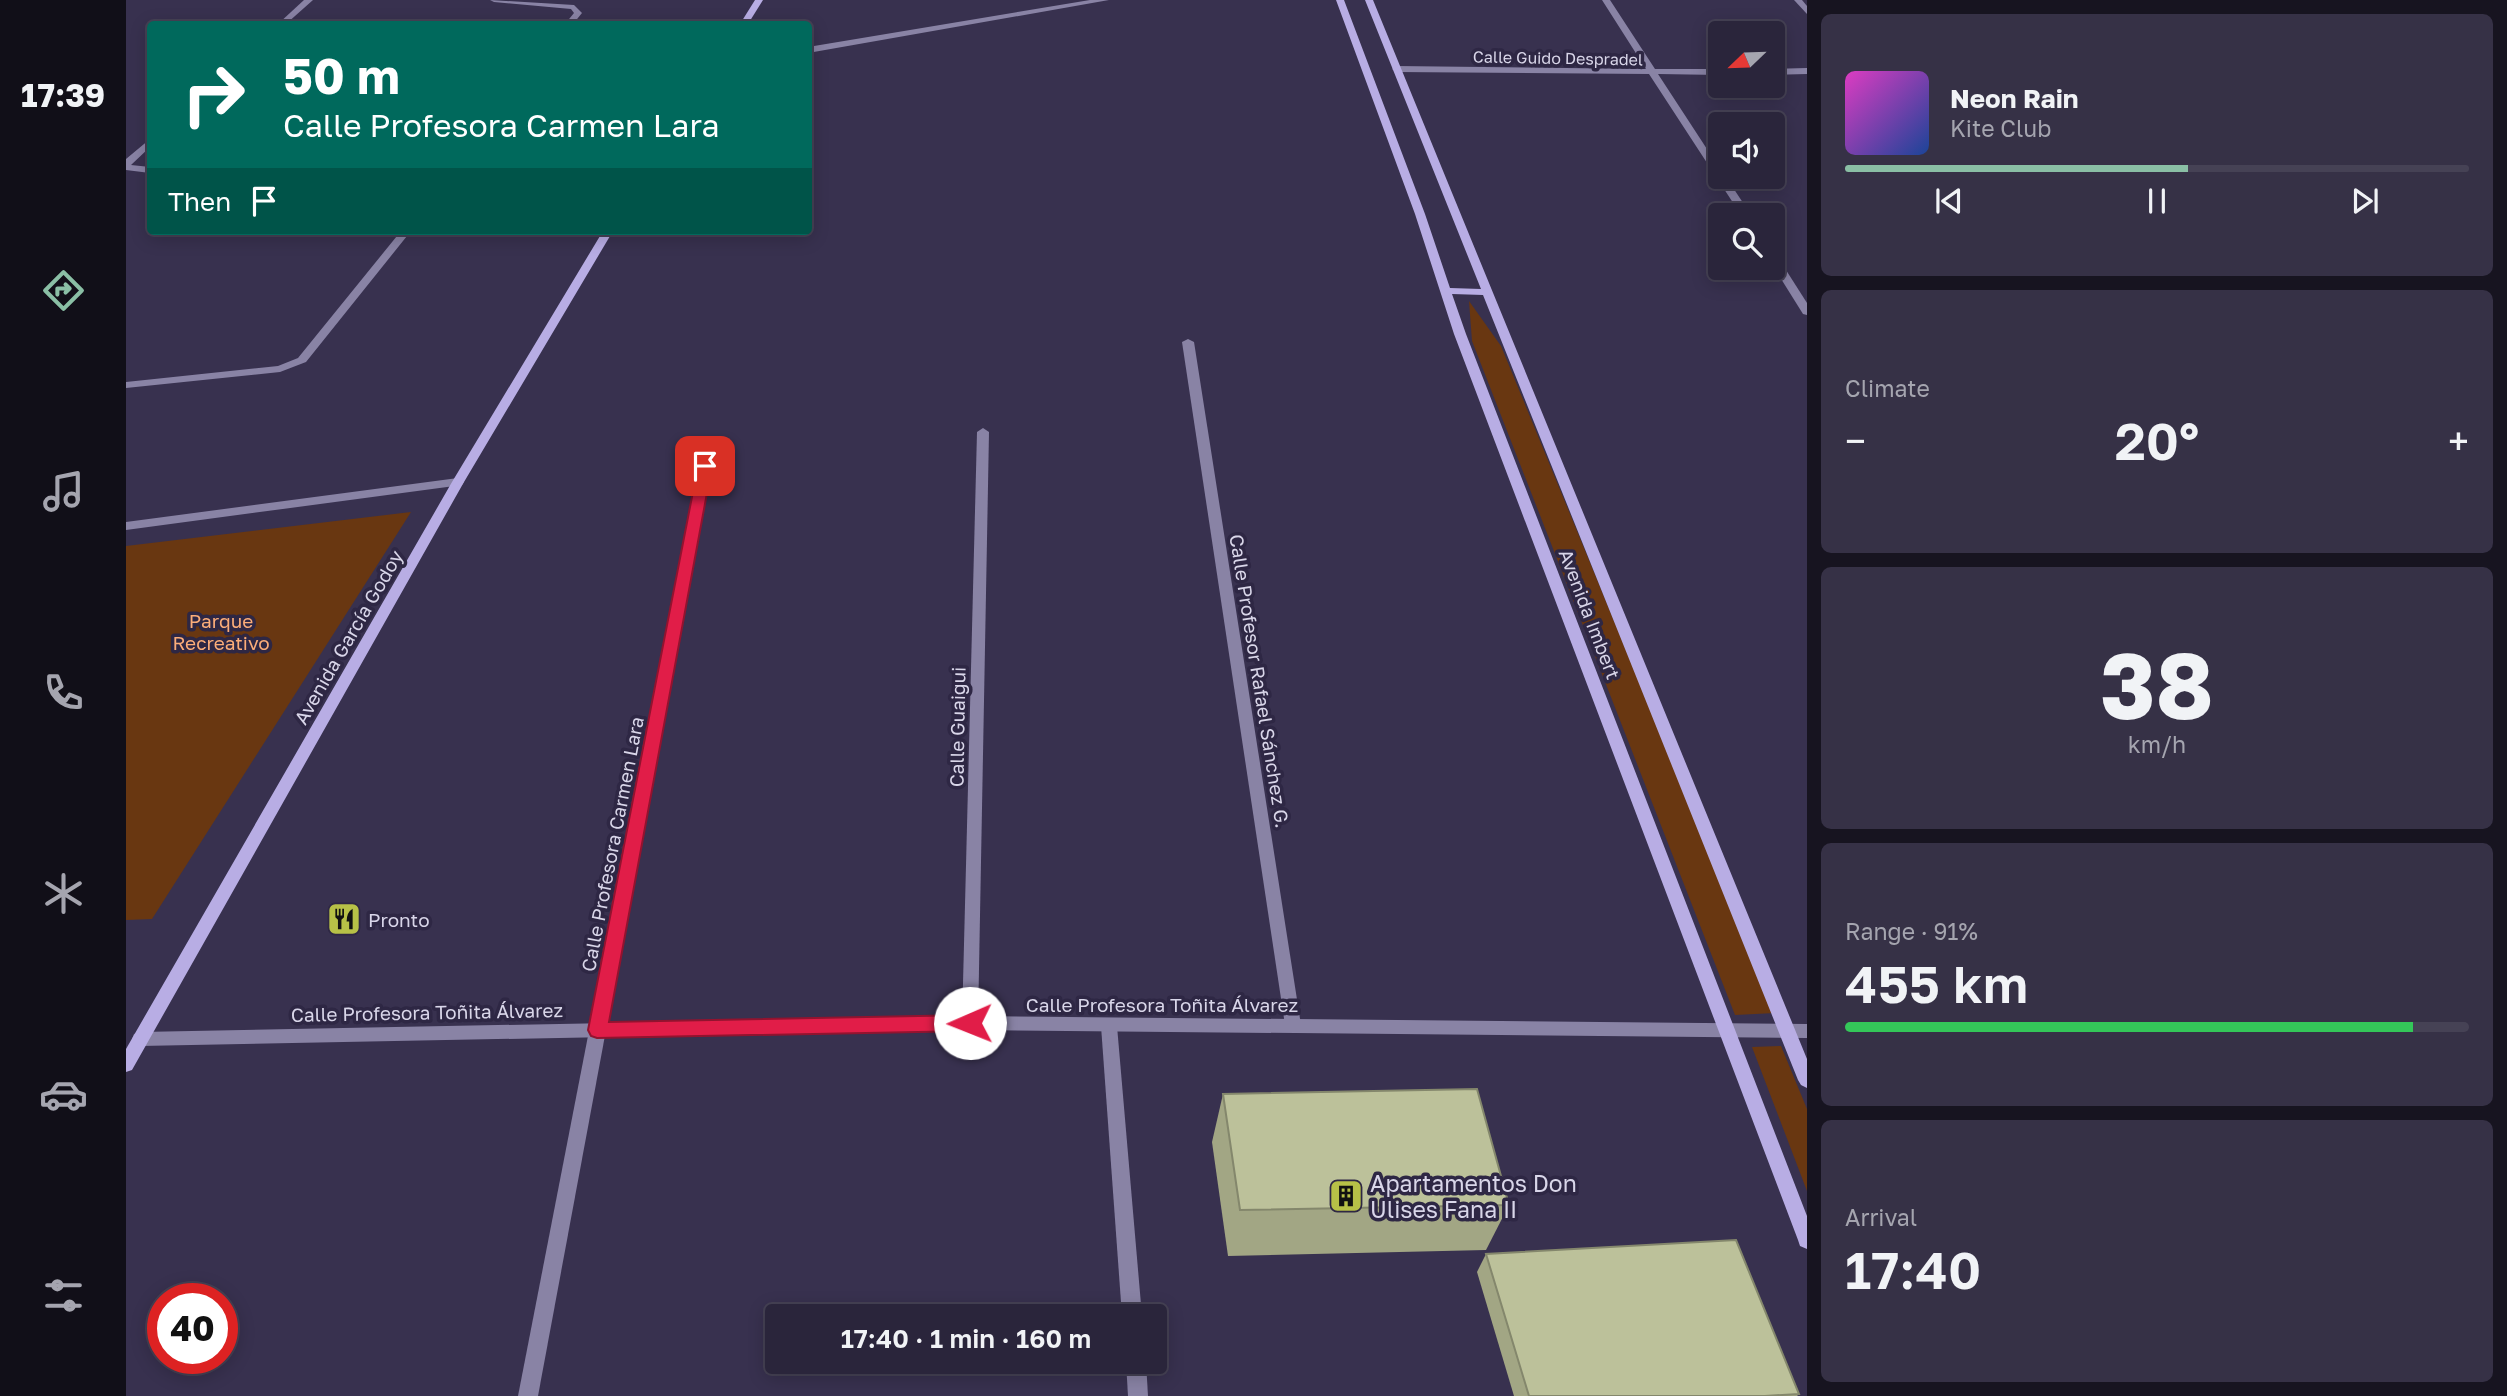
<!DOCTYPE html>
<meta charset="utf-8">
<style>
:root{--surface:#2a253b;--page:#363146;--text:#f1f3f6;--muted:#a5a5af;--line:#464255;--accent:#8abfa5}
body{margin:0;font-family:"Golos Text",sans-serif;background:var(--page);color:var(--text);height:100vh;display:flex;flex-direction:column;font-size:26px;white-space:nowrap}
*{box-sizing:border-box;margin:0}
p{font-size:23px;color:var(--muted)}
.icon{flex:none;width:38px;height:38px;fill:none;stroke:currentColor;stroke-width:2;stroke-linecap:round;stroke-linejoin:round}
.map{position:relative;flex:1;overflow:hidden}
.side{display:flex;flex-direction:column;gap:14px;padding:14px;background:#171420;width:700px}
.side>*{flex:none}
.hud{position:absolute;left:21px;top:21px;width:665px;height:214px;border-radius:7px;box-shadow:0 4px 18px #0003,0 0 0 2px var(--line);background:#00695c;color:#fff;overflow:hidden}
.needle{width:46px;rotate:247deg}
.fabs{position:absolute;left:1582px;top:21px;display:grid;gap:14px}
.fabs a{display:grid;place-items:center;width:77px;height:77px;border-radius:7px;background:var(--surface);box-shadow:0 4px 18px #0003,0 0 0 2px var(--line);font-size:35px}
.speed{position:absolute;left:21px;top:1283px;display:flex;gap:14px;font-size:35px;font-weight:700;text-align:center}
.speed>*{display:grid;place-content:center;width:91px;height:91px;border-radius:50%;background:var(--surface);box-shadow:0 4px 18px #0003,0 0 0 2px var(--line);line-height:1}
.speed .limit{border:10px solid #d22;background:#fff;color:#111}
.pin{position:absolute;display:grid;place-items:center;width:60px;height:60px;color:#fff;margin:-30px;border-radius:14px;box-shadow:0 4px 10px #0006}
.me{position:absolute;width:77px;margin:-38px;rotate:269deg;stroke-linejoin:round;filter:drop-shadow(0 0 5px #0008)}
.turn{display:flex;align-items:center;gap:24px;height:147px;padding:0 21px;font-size:32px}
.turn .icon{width:91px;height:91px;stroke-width:2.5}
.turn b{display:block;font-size:49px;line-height:60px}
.then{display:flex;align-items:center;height:66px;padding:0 21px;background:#0003;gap:14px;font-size:26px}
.big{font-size:52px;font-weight:600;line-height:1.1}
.side .widget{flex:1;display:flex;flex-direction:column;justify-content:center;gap:10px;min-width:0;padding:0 24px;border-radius:10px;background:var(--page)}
.side .dial{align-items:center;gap:0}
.dial b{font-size:91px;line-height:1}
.song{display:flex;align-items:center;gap:21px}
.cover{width:84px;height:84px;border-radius:10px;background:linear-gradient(135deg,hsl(310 70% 55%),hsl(220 70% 35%))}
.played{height:7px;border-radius:4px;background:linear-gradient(90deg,var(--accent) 55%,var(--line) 55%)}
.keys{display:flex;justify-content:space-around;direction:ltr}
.heat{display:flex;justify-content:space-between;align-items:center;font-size:38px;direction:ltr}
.charge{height:10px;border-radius:5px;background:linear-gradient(90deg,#34c759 91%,var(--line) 0)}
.trip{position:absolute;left:639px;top:1304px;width:402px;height:70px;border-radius:7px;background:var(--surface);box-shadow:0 4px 18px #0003,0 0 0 2px var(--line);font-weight:600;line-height:70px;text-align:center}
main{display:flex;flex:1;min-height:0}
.menu{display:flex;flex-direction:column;width:126px;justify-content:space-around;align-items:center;background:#110f18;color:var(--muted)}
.menu .icon{width:49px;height:49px}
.menu .active{color:var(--accent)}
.menu b{font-size:32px;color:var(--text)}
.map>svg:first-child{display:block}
</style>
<main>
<nav class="menu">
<b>17:39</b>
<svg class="icon active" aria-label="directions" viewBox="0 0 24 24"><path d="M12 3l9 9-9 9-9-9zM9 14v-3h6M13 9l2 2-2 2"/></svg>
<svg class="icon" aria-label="music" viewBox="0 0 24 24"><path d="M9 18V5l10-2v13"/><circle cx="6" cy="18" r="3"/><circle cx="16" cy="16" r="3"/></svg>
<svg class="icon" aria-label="phone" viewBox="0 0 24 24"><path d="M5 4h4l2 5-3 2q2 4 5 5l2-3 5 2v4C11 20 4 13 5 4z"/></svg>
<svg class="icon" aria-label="climate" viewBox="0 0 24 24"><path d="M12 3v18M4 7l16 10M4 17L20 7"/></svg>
<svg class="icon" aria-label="car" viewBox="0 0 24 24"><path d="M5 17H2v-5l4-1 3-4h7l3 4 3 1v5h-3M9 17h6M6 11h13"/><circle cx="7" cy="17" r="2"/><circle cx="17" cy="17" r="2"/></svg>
<svg class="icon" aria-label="filters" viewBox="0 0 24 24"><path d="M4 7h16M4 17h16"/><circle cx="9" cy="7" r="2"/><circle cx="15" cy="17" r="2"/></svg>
</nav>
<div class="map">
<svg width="1681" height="1396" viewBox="0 0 1681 1396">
<rect width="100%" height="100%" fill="#38314f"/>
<g fill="#693711">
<path d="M1343,301L1375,346L1649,1013L1609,1015L1346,341Z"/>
<path d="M285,512L26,919L0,920V546Z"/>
<path d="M1655,1046L1681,1109V1191L1626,1047Z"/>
</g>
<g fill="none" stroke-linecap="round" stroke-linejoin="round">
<g fill="#8983a5" fill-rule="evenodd">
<path d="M178,0H187L160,24H152Z"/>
<path d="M364,0L448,5L456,13L447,24H439L448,13L445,9L368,2Z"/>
<path d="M964,0H983L682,53V47Z"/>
<path d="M1476,0H1484L1529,69H1594V75L1532,74L1594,169V177H1600L1625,215H1615L1523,74L1270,72L1266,69L1270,66L1520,69Z"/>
<path d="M1668,0H1676L1681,6V14Z"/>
<path d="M1681,68V74L1647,75V69Z"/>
<path d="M24,139V147L5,165L24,167V173L0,170V159Z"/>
<path d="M275,231H285L180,362L154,372L0,388V382L152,366L172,358Z"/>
<path d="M1647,255L1651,256L1681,303V315L1677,314L1647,266Z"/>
<path d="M1062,339L1068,342L1175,1025L1173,1030L1167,1032L1161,1030L1159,1025L1056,342Z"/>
<path d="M857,428L863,432L852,1023L850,1028L844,1030L838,1028L836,1023L851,432Z"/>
<path d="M579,461L585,465L412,1396H392L573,465Z"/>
<path d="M983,1019L989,1021L991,1026L1016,1316H996L975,1026L977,1021Z"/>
<path d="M1000,1362H1020L1022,1396H1002Z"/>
</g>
<g fill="#8983a5" fill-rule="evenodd">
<path d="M332,478L336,479L338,482L336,485L0,530V522Z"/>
<path d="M844,1016L1681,1024V1038L844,1030L14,1046L8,1044L6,1039L8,1034L14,1032Z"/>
</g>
<g fill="#b8ade4" fill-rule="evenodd">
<path d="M629,0H637L622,24H614Z"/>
<path d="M1210,0H1218L1299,214L1324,288L1355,289L1239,0H1247L1681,1059V1088L1675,1085L1672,1080L1357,295L1326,294L1340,334L1681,1216V1249L1674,1246L1672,1240L1328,334L1289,214Z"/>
<path d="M477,231H487L338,482L6,1070L0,1072V1049L326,482Z"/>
</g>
</g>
<g fill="#a2a684">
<path d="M1097,1094L1383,1205L1360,1250L1102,1256L1086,1142Z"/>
<path d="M1360,1254L1673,1394L1671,1396H1388L1351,1272Z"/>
</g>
<g fill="#bcc19a" stroke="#84876c" stroke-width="2">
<path d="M1351,1089L1383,1205L1114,1210L1097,1094Z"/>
<path d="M1610,1240L1673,1394L1639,1396H1403L1360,1254Z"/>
</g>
<path fill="#e11d48" stroke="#92132f" stroke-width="2" d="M579,461L586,466L483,1022L844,1015L851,1017L853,1023L851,1028L844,1031L471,1038L465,1036L462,1030L572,466Z"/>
<defs>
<symbol id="restaurant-square" viewBox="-11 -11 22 22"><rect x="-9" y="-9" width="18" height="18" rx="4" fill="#b7c147" stroke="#2e2744"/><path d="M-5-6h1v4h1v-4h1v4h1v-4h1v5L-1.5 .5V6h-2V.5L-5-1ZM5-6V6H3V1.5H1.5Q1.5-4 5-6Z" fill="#111"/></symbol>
<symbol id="building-square" viewBox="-11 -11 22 22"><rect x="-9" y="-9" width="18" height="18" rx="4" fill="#b7c147" stroke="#2e2744"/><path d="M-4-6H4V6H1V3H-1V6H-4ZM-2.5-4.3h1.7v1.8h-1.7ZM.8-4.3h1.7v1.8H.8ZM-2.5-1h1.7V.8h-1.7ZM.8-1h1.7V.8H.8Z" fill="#111"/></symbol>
</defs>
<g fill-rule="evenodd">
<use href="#restaurant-square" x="199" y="900" width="38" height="38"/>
<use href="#building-square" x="1201" y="1177" width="38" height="38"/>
</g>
<g text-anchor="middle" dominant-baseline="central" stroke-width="7" stroke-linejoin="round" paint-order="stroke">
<g font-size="16" fill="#d9d6e9" stroke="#2e2744">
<text transform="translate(1432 58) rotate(1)">Calle Guido Despradel</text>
</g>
<g font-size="19" fill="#d9d6e9" stroke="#2e2744">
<text transform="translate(1464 614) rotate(69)">Avenida Imbert</text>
<text transform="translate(222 637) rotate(-60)">Avenida García Godoy</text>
<text transform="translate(1134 681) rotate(81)">Calle Profesor Rafael Sánchez G.</text>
<text transform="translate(831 727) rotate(-89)">Calle Guaigui</text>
<text transform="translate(486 844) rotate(-79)">Calle Profesora Carmen Lara</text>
<text x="1036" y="1004">Calle Profesora Toñita Álvarez</text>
<text transform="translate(301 1012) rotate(-1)">Calle Profesora Toñita Álvarez</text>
</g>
<g font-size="19" fill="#fcad79" stroke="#2e2744">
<text x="95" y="620">Parque<tspan x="95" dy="22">Recreativo</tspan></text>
</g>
<g font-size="19" fill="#d9d6e9" stroke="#2e2744" text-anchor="start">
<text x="242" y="919">Pronto</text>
</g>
<g font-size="23" fill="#d9d6e9" stroke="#2e2744" text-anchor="start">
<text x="1244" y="1183">Apartamentos Don<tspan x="1244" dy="26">Ulises Fana II</tspan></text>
</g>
</g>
</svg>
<div class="fabs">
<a><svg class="needle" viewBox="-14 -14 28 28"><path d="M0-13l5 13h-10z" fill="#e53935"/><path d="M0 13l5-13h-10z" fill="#a5a5af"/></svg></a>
<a><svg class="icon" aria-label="sound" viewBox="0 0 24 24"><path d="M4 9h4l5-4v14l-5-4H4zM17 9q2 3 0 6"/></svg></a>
<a><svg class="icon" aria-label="search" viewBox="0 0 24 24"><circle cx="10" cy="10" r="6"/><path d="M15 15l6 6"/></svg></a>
</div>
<div class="speed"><div class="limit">40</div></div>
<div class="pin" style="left:579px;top:466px;background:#d93025"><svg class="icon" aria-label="arrive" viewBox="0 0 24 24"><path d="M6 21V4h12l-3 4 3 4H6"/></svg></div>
<svg class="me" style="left:844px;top:1023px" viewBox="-20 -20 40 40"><circle r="19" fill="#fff"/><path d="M0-13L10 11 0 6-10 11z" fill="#e11d48"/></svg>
<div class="trip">17:40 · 1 min · 160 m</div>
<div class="hud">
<div class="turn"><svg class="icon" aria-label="right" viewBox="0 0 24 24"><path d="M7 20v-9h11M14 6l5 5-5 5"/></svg><div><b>50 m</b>Calle Profesora Carmen Lara</div></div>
<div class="then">Then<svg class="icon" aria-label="arrive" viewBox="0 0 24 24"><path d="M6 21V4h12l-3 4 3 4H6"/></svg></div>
</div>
</div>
<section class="side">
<div class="widget">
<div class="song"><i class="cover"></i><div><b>Neon Rain</b><p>Kite Club</p></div></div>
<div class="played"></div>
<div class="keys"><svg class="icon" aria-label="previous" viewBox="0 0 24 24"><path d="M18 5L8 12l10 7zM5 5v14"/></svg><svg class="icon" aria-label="pause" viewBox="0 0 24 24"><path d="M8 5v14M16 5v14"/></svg><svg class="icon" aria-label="next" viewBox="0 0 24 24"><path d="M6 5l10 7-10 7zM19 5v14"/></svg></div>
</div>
<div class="widget"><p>Climate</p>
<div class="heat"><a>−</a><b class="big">20°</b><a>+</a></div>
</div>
<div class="widget dial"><b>38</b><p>km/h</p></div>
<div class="widget"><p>Range · 91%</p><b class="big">455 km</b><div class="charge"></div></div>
<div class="widget"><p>Arrival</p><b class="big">17:40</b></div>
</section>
</main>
